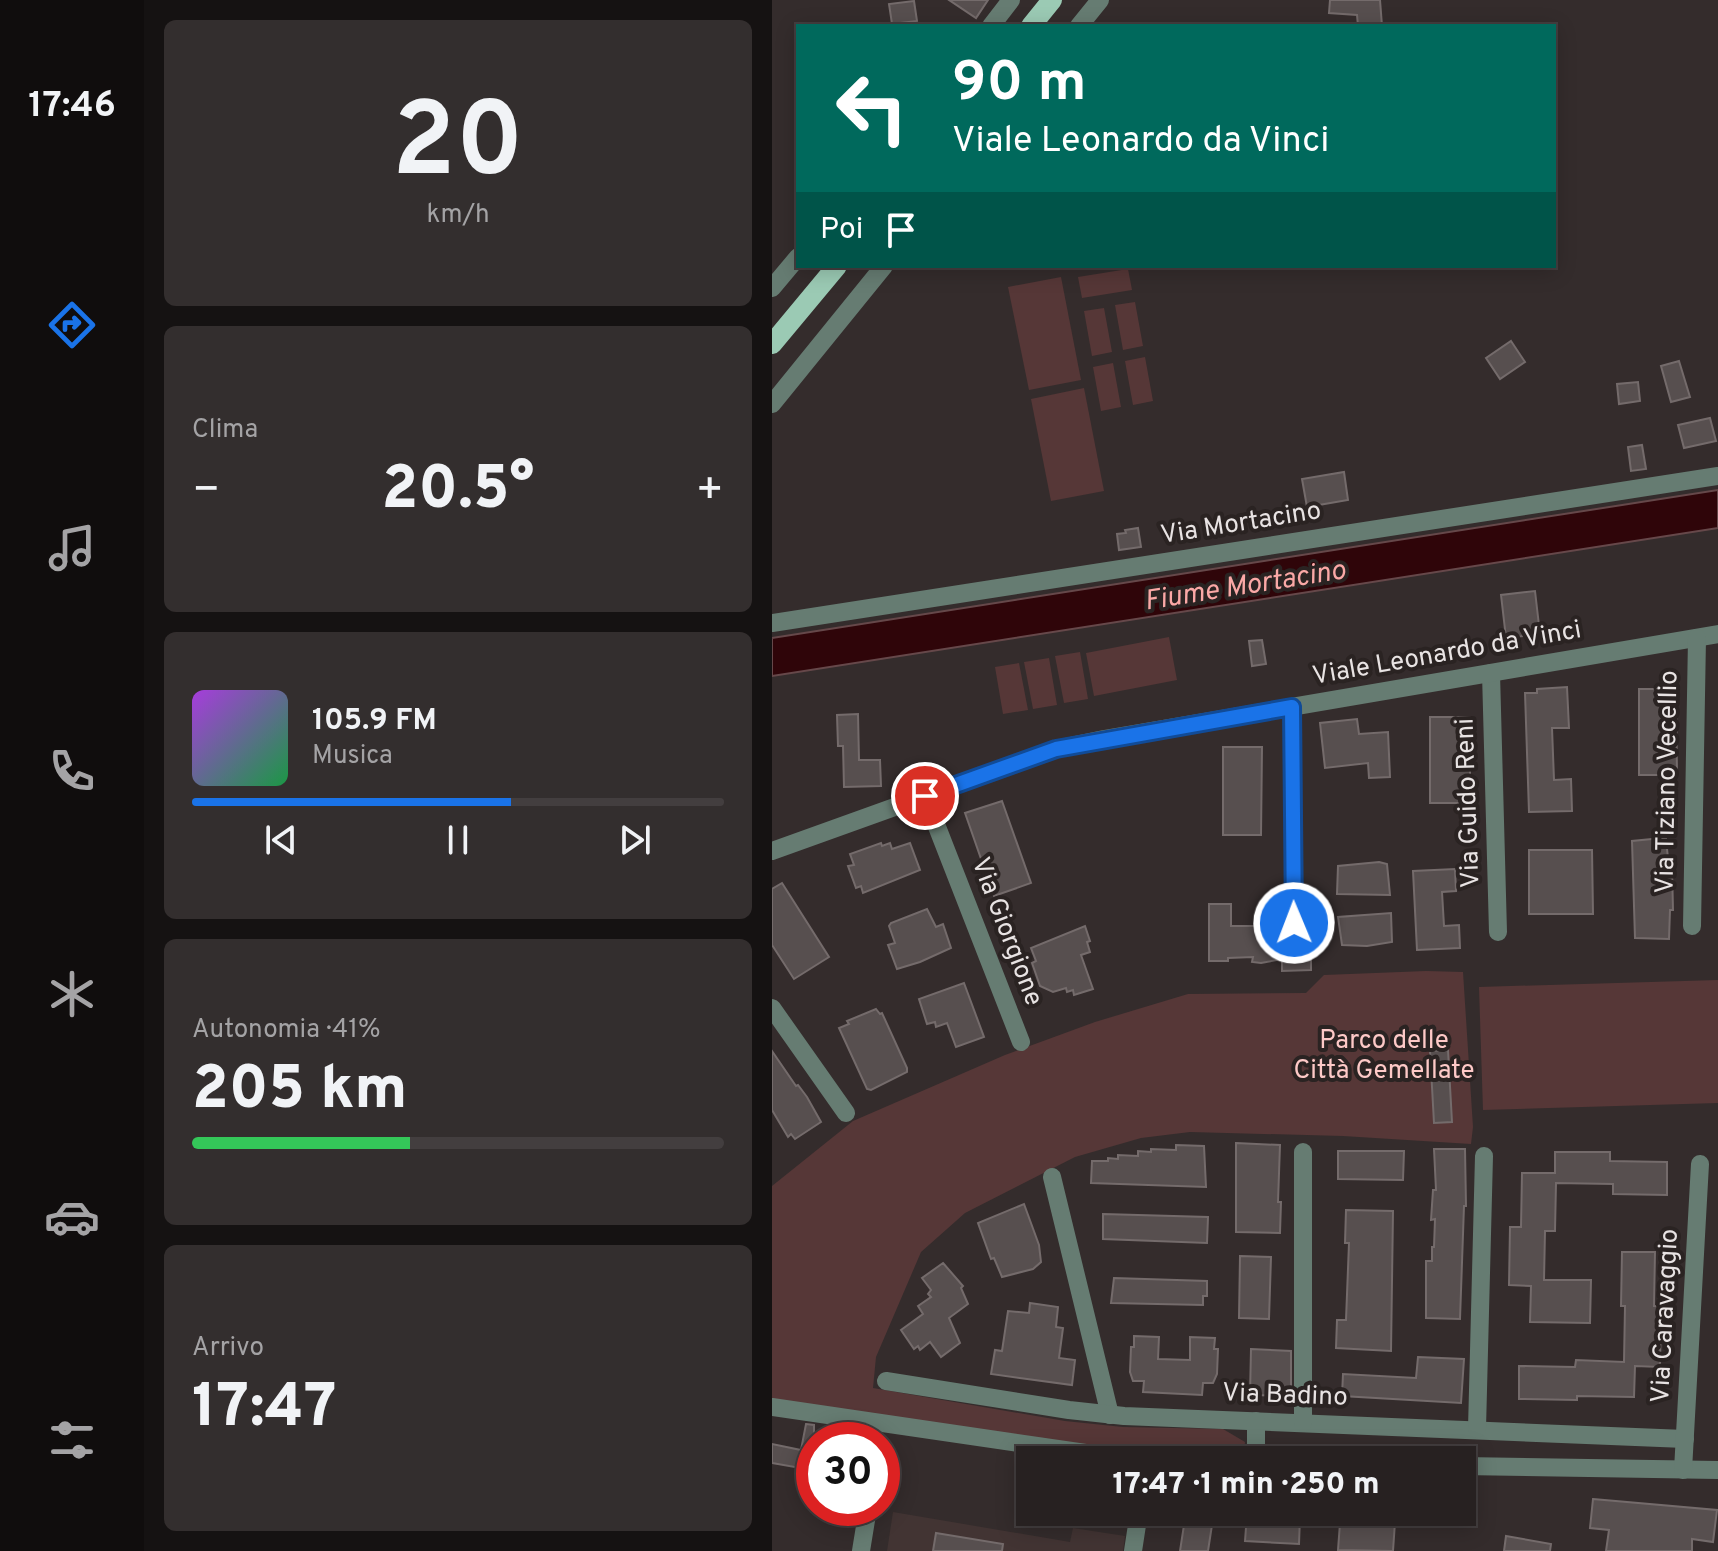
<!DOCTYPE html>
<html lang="it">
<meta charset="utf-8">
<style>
:root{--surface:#272121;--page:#332e2e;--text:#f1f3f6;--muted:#a4a3a5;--line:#433e3f;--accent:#1a73e8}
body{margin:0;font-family:Overpass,sans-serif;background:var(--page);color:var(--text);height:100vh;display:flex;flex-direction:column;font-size:30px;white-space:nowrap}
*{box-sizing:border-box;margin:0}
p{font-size:26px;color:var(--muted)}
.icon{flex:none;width:44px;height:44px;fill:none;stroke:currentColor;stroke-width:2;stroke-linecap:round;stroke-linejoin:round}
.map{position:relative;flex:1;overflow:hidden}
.details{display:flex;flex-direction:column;gap:20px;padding:20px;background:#151212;width:628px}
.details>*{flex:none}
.guide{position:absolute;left:24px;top:24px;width:760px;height:244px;border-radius:0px;box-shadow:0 4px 20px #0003,0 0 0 2px var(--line);background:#00695c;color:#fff;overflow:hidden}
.speed{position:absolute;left:24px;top:1422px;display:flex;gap:16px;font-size:40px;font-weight:700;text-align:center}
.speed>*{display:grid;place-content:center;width:104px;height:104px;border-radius:50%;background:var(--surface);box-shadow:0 4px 20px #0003,0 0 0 2px var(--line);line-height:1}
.speed .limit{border:12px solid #d22;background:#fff;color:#111}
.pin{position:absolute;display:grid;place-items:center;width:68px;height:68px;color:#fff;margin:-34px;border:4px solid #fff;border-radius:50%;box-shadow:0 2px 8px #0007}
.me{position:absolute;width:88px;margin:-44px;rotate:359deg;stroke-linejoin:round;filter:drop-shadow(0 0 6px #0008)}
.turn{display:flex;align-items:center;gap:28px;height:168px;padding:0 24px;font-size:36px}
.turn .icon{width:104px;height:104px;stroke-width:2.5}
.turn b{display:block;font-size:56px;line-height:68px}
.then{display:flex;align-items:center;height:76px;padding:0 24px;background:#0003;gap:16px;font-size:30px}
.big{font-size:60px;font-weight:800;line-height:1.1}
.details .card{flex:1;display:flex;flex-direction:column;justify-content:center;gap:12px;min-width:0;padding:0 28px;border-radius:12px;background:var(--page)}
.details .dial{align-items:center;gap:0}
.dial b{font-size:104px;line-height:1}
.song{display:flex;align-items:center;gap:24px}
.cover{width:96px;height:96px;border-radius:12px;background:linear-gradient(135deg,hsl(280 70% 55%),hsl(140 70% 35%))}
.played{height:8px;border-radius:4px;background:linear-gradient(90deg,var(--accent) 60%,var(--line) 60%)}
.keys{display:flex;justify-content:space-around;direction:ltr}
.heat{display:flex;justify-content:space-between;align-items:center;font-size:44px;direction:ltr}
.charge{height:12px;border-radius:6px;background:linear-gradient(90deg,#34c759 41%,var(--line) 0)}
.trip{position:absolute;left:244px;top:1446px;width:460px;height:80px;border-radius:0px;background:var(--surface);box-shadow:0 4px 20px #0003,0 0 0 2px var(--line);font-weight:800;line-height:80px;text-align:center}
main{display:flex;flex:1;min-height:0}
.tabs{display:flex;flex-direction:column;width:144px;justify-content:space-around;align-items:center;background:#100d0d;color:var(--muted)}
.tabs .icon{width:56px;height:56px}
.tabs .selected{color:var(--accent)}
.tabs b{font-size:36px;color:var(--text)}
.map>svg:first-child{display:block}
</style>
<main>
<nav class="tabs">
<b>17:46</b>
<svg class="icon selected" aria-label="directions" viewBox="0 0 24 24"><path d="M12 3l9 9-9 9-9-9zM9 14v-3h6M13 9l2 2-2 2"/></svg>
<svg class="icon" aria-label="music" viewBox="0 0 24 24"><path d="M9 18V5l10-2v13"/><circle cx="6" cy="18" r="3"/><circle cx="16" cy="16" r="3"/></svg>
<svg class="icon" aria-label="phone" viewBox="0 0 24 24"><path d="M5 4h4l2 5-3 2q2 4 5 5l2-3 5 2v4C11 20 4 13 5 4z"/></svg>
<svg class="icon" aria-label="climate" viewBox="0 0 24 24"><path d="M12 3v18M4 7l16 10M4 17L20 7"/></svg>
<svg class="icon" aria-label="car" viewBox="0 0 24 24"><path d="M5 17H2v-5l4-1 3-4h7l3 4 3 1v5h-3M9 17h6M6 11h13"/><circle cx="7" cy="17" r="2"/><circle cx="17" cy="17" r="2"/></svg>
<svg class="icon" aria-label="filters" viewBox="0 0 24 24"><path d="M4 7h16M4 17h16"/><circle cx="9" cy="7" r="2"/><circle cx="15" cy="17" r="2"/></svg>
</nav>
<section class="details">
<div class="card dial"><b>20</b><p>km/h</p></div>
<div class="card"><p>Clima</p>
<div class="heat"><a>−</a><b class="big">20.5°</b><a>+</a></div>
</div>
<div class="card">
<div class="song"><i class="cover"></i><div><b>105.9 FM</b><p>Musica</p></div></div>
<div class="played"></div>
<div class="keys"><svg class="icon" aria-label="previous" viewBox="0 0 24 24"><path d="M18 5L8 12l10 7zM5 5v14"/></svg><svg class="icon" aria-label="pause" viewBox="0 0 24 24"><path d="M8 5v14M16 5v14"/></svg><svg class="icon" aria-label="next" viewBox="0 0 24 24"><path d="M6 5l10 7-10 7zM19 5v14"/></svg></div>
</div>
<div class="card"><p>Autonomia · 41%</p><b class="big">205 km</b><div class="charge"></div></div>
<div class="card"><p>Arrivo</p><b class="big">17:47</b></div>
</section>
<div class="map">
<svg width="946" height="1551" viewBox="0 0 946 1551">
<rect width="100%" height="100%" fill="#342c2c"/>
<path fill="#423433" d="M121,1512L298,1542L301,1528L353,1536L351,1551H115Z"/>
<g fill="#563737">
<path d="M356,269L360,290L310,298L306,277Z"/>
<path d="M289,277L309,380L257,390L236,287Z"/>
<path d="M363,302L371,346L351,350L343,305Z"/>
<path d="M332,308L340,352L320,356L312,311Z"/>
<path d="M373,357L381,401L361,405L353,361Z"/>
<path d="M341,363L349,407L329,411L321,367Z"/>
<path d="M312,388L332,491L279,501L259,399Z"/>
<path d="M397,637L405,680L322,696L314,653Z"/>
<path d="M308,652L316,699L292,703L283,656Z"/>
<path d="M277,658L285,705L261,709L252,662Z"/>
<path d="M247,663L256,710L231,714L223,667Z"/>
<path d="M654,971L691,972L701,1127L699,1144L571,1136L418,1132L369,1138L303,1157L193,1213L149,1252L104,1357L101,1388L293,1421L351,1427L451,1429L473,1442L472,1449H331L0,1400V1186L81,1121L233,1055L323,1022L416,994L534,993L552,975Z"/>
<path d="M946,980V1103L711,1110L707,987Z"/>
</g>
<path fill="#2f0509" stroke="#66484a" stroke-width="2" d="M946,490V528L0,676V638Z"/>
<g fill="#574f4f" stroke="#746b6b" stroke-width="2">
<path d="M177,0H216L204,18Z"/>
<path d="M558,0H608L610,26H586L585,15L557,13Z"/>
<path d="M142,1L145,21L120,24L117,4Z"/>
<path d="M739,341L753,362L728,379L714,358Z"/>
<path d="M907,361L918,397L899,402L889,366Z"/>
<path d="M866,382L868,401L847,404L845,384Z"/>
<path d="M938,418L944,441L912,448L906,425Z"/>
<path d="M870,445L874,469L859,471L856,447Z"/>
<path d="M572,472L576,500L535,507L530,479Z"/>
<path d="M366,528L369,547L347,550L345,534L354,533L353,530Z"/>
<path d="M763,591L768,634L734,638L729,595Z"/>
<path d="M490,640L494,664L480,666L477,641Z"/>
<path d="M795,687L797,728H780L782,780L799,779L800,811L757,812L753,693H765V689Z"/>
<path d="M867,689H904L905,775H867Z"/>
<path d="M86,714L87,760H108L109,786L72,787L71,746H66L65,715Z"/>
<rect x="658" y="717" width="40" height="86"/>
<path d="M585,719L587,734L616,732L618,777L597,778L596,763L553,768L548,723Z"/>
<path d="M451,747H490L489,835H451Z"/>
<path d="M230,801L259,883L222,896L193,813Z"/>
<path d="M880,839H894L897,868H900L901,910H898L897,939L863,938L860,841Z"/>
<path d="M109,843L110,846L118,843L120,849L138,843L148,870L91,893L89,886L84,888L76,866L82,865L78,854Z"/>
<path d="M757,850H820L821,914H757Z"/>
<path d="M607,862L615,864L618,895L565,894L566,866Z"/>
<path d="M683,869L684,891L670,892L672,926L687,925L688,948L645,950L641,871Z"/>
<path d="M10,883L57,957L22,979L0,945V889Z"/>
<path d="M437,904H459V926H488L498,932L514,931L523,935L529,933L533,925L534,943L539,942V970L510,971V959L489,963L480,962L481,957L456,958V961H437Z"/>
<path d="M155,909L164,927L171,924L179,948L148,962L125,969L116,945L123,943L117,926L119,923Z"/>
<path d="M619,913L620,942L595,946L570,945L566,917Z"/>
<path d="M313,926L318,941L315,942L318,952L309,955L321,989L302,995L301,990L295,992L294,988L281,992L268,986L260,963L264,961L259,948Z"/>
<path d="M192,983L212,1037L184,1047L175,1023L164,1027L163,1022L155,1024L147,999Z"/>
<path d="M104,1009L108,1014L110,1013L135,1068V1072L99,1090L95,1089L67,1028L77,1024L75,1021Z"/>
<path d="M676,1050L680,1122L662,1123L658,1051Z"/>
<path d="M0,1051L24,1086L26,1085L35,1097L49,1122L23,1139L19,1134L16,1137L0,1110Z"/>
<path d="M464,1143L508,1145L506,1202H509L508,1233L464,1232Z"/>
<path d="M404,1145L432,1146L434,1187L319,1183L320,1161H336V1158L346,1159V1155L366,1156V1151L379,1152V1149L404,1150Z"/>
<path d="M662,1149H693L694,1206H692L688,1319L654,1318V1261H660V1247H662L663,1219L659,1220L661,1190H664Z"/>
<path d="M566,1151H632L631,1180L566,1179Z"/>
<path d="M783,1152H838V1161L895,1162V1195L841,1194V1184L784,1183L783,1231H773L772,1280H819L818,1323L758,1322L759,1286L737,1285L738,1227H749L750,1173H783Z"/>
<path d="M252,1204L267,1245L269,1262L261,1269L230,1277L222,1258L219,1259L206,1223Z"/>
<path d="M574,1210L621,1211L619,1351L564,1348L565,1320H574L577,1243H573Z"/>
<path d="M331,1214L436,1217L435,1243L331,1239Z"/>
<path d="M850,1252H883L882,1306H889L888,1367L863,1366L862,1397L805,1396V1400L747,1399V1366L803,1367L804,1360L852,1362L853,1306H849Z"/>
<path d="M468,1256L499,1257L497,1319L467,1318Z"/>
<path d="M171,1263L191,1286L189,1288L196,1304L177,1318L188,1343L169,1357L158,1342L148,1350L146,1346L142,1349L129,1330L151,1314L146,1306L159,1297L156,1294L159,1290L150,1278Z"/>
<path d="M342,1278L435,1281V1296H431V1305L339,1303Z"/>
<path d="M258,1303L286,1307L284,1327L291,1328L287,1358L303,1360L300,1385L219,1374L223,1350L230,1351L236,1311L257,1313Z"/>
<path d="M362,1336L387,1337L386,1359L418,1360V1337L443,1338L442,1349H446L445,1374L441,1383H431L430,1395L371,1392L372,1381H361L358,1372L359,1347H362Z"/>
<path d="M479,1349L519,1351V1396L478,1395Z"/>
<path d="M646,1357L692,1359L689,1403L570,1396L571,1374L644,1378Z"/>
<path d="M34,1424L42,1425V1464L34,1469L0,1463V1444L29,1450Z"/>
<path d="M821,1499L945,1510L941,1542L920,1539V1551H834L837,1530L818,1528Z"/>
<path d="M414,1512H442L436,1551H408Z"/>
<path d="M475,1514L528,1517L527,1544L473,1541Z"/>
<path d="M581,1519L623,1522L621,1551L566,1550L568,1523H581Z"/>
<path d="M164,1533L231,1544L230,1551H161Z"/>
<path d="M734,1536L779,1544L778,1551H732Z"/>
</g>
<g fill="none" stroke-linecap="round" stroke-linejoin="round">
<g stroke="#667c72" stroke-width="18">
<path d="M219,26L239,0"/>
<path d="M307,26L328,0"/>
<path d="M0,288L26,257"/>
<path d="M0,404L112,266"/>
<path d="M0,623L946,476"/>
<path d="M719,673L726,932"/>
<path d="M520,707L522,923"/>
<path d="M153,796L249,1042"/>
<path d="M0,851L284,749L332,739L946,634"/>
<path d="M920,926L925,638"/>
<path d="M0,1008L74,1113"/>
<path d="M280,1177L338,1415"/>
<path d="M114,1381L297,1410L352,1416L913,1439"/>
<path d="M0,1407L362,1460"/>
<path d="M484,1421V1460"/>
<path d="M531,1423V1152"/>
<path d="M705,1429L712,1156"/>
<path d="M690,1466L946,1470"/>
<path d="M911,1470L928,1164"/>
<path d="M89,1551L96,1508"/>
<path d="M361,1551L367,1512"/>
</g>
<g stroke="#9bcab4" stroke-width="20">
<path d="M259,26L280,0"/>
<path d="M0,344L65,266"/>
</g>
</g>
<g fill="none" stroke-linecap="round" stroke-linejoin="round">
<defs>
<path id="route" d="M153,796L284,749L520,707L522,923"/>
</defs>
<use href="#route" stroke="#114b97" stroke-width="20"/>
<use href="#route" stroke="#1a73e8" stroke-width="14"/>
</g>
<g text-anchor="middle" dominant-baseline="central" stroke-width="8" stroke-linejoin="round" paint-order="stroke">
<g font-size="26" fill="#e8e3e3" stroke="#2a2322">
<text transform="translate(469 524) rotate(-9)">Via Mortacino</text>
<text transform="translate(675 654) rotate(-10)">Viale Leonardo da Vinci</text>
<text transform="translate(896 782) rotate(-89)">Via Tiziano Vecellio</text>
<text transform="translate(697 803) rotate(-92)">Via Guido Reni</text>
<text transform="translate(234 932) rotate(69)">Via Giorgione</text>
<text transform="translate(894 1316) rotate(-87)">Via Caravaggio</text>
<text transform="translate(513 1396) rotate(2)">Via Badino</text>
</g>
<g font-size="26" fill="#fdc9c7" stroke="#2a2322">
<text x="612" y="1041">Parco delle<tspan x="612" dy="30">Città Gemellate</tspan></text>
</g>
<g font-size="28" font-style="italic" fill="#faa8a6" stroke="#2a2322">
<text transform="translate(473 587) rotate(-9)">Fiume Mortacino</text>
</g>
</g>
</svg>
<div class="speed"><div class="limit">30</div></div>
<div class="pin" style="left:153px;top:796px;background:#d93025"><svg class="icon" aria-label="arrive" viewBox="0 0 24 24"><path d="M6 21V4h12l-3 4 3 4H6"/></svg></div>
<svg class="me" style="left:522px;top:923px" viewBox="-20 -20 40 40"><circle r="17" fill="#1a73e8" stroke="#fff" stroke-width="3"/><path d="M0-11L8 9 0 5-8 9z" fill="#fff"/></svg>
<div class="trip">17:47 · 1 min · 250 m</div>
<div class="guide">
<div class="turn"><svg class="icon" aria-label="left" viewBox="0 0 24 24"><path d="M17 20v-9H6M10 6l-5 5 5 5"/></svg><div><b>90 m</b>Viale Leonardo da Vinci</div></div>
<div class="then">Poi<svg class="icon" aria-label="arrive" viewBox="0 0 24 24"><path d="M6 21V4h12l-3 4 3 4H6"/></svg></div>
</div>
</div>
</main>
